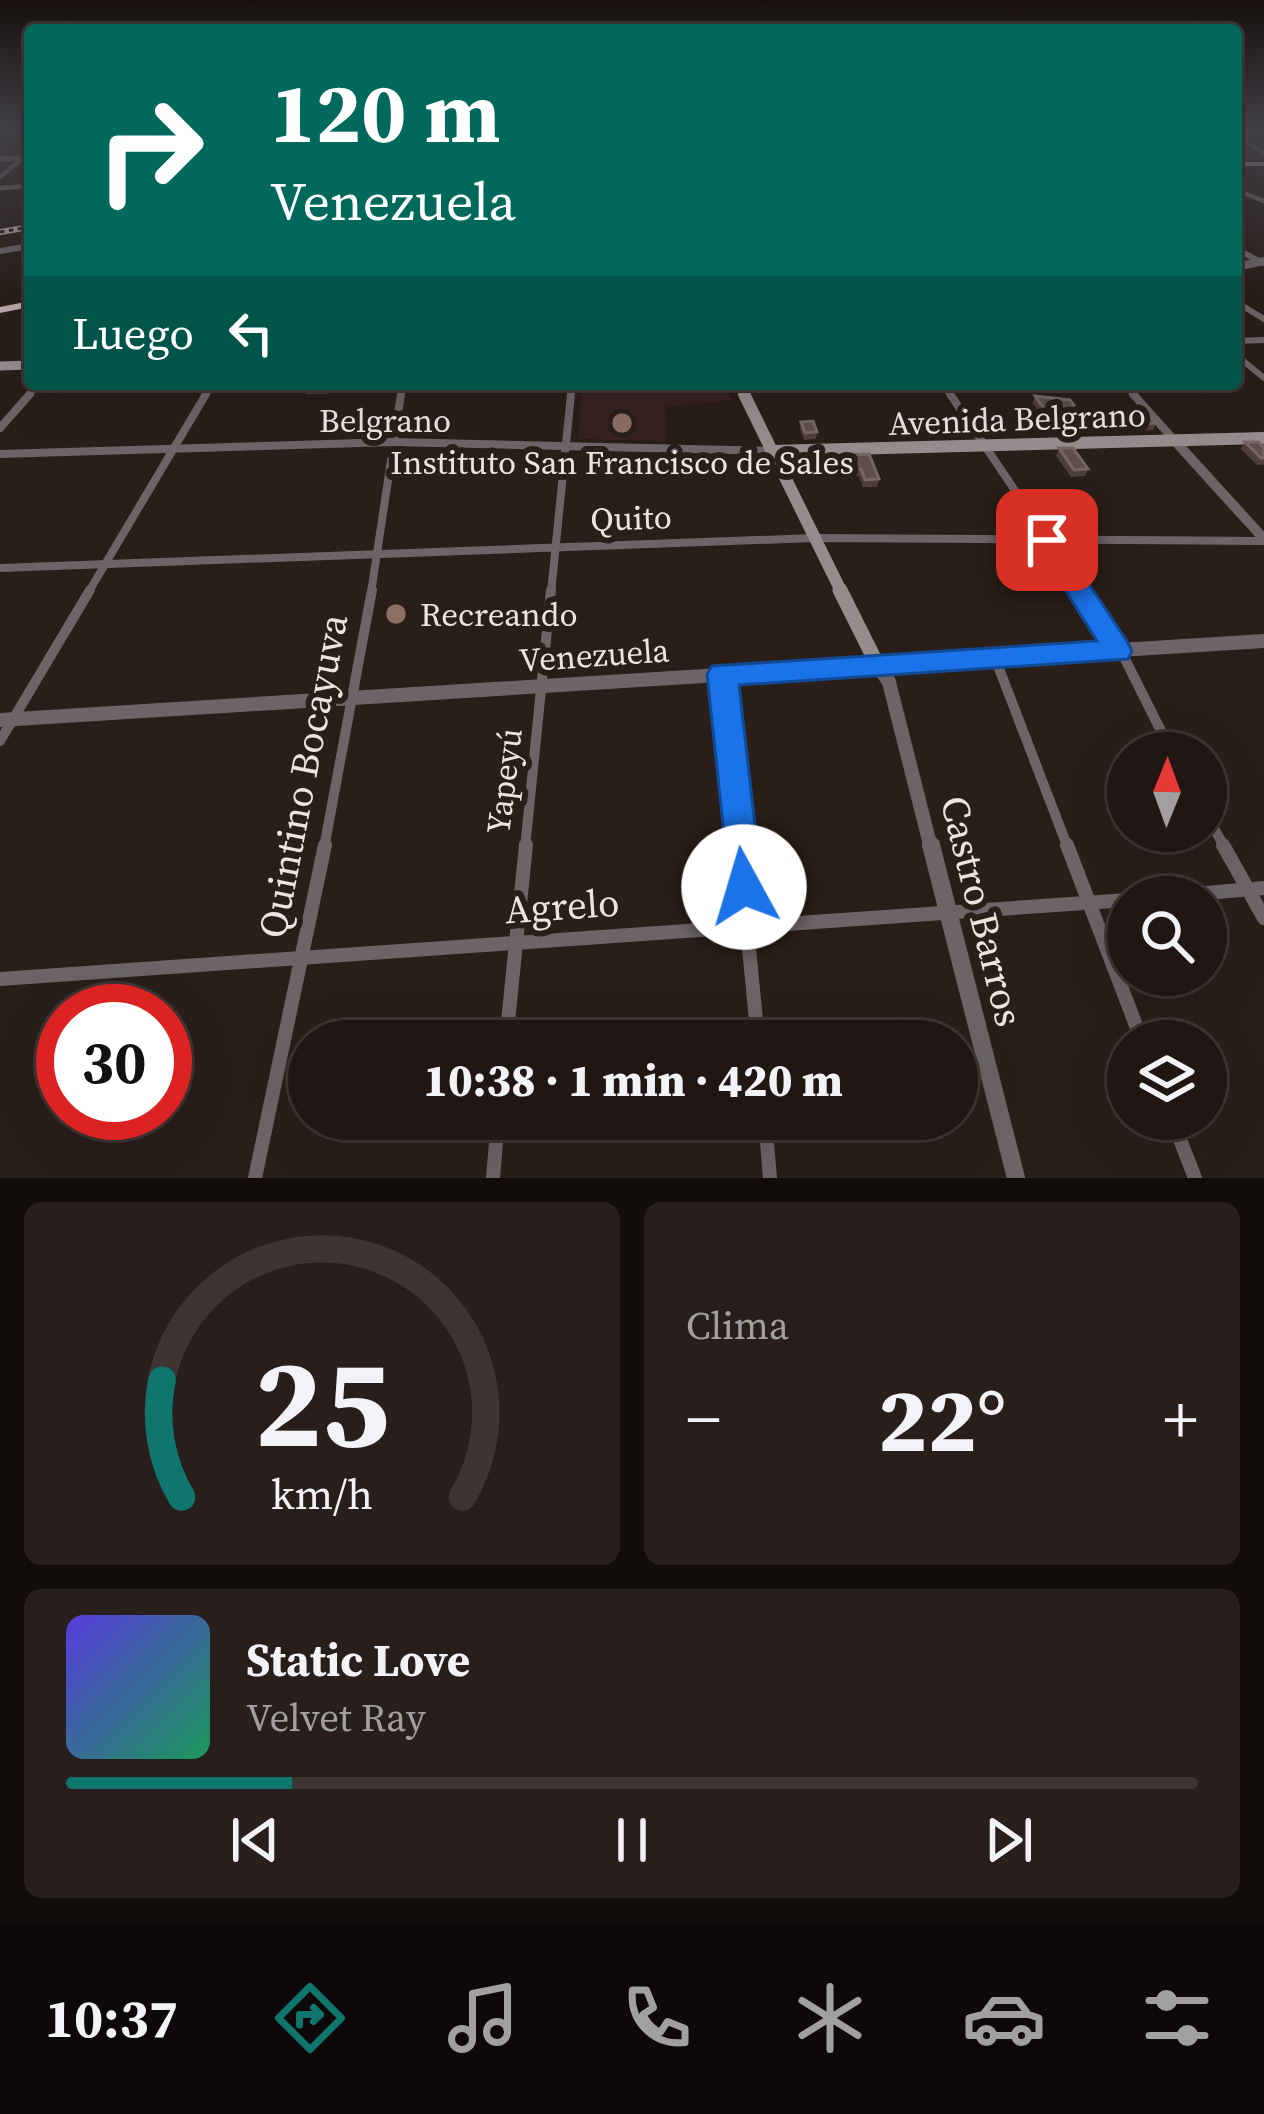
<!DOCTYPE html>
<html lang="es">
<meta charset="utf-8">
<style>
:root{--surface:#201613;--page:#281f1c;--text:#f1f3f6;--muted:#a29fa0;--line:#3d3533;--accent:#0f766e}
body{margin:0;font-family:"Source Serif 4",serif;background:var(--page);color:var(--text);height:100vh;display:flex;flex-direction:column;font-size:45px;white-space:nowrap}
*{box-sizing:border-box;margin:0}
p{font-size:39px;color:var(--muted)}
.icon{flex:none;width:66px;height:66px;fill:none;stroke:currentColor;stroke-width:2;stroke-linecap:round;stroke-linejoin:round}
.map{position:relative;height:1178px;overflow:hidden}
.drawer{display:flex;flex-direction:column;gap:24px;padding:24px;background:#120c0a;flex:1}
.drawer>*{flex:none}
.top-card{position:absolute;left:24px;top:24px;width:1218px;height:366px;border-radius:12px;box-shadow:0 12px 48px #0002,0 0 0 3px var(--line);background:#00695c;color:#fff;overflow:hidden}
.needle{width:78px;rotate:1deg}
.buttons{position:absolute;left:1107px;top:732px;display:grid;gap:24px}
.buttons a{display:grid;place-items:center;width:120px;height:120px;border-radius:50%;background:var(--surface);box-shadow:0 12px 48px #0002,0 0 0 3px var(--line);font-size:60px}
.speed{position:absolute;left:36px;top:984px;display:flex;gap:24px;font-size:60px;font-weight:700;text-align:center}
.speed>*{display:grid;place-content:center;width:156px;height:156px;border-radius:50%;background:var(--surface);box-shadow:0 12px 48px #0002,0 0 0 3px var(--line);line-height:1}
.speed .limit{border:18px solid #d22;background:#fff;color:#111}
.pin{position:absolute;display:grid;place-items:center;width:102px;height:102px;color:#fff;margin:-51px;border-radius:24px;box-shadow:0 6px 18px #0006}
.me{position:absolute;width:132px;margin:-66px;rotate:354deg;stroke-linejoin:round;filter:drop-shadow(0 0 9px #0008)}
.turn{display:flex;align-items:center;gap:42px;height:252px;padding:0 48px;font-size:54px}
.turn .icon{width:156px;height:156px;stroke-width:2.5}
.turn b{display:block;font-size:84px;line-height:102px}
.then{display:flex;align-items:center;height:114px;padding:0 48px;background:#0003;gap:24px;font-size:45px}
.big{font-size:90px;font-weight:800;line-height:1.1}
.drawer .tile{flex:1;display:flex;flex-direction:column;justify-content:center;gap:18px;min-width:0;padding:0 42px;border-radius:18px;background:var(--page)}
.drawer .dial{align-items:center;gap:0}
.dial svg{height:312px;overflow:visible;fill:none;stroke:var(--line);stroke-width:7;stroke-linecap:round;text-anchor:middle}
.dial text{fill:var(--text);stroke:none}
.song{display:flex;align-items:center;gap:36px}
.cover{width:144px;height:144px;border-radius:18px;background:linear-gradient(135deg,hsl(250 70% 55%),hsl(150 70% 35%))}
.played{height:12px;border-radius:6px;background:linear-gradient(90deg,var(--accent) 20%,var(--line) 20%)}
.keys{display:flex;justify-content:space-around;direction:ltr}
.heat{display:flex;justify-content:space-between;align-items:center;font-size:66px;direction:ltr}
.drawer .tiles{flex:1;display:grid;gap:24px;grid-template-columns:1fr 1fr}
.tile:last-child{grid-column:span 2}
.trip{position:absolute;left:288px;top:1020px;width:690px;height:120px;border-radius:60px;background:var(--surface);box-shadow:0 12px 48px #0002,0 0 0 3px var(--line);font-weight:800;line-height:120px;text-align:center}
.menu{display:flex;height:192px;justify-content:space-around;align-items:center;background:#0d0908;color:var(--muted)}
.menu .icon{width:84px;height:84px}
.menu .current{color:var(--accent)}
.menu b{font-size:54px;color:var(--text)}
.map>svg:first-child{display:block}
</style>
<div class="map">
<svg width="1264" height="1178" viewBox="0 0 1264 1178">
<rect width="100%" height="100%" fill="#2a1e19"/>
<path fill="#362221" d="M582,384H724L731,400L665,407L666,441L578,439Z"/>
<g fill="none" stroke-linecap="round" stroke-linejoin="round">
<g stroke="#6c6466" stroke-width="4.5">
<path d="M1236,136L1264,153"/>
<path d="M0,177L30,152"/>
<path d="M0,188L30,186"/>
<path d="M1236,190L1264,201"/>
</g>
<g stroke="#6c6466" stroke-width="6">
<path d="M1236,249L1263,263"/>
<path d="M0,251L30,246"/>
<path d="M1236,302L1264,319"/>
<path d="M1236,341L1264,340"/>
<path d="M1236,355L1264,378"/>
<path d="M943,384L952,397"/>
<path d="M1124,384L1136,397"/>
<path d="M27,397L39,384"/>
<path d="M204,397L212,384"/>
<path d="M400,397L402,384"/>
<path d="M571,397L572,384"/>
</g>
<g stroke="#6c6466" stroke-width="8">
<path d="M950,394L1084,593"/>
<path d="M1133,394L1175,441"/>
<path d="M0,428L30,394"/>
<path d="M0,454L393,442L771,451"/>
<path d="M0,568L814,538L1264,541"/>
<path d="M88,593L206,394"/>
<path d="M371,593L401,394"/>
<path d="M551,593L571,394"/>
</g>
<g stroke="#6c6466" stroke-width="10">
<path d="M1082,590L1115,639L1172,753"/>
<path d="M995,658L1068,848"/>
<path d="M722,674L739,848"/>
<path d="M0,741L90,590"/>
<path d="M1206,814L1225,848"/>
<path d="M324,848L372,590"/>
<path d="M525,848L551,590"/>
</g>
<g stroke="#6c6466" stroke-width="14">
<path d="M739,845L758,1041"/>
<path d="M1067,845L1142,1041"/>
<path d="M1223,845L1264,918"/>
<path d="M1160,897L1264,888"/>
<path d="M0,979L1128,900"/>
<path d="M506,1041L526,845"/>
<path d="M765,1119L770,1178"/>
<path d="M1172,1119L1195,1178"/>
<path d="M255,1178L325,845"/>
<path d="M493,1178L498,1119"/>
</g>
<path stroke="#6c6466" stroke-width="6" d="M0,159L30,158"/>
<path stroke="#6c6466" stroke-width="8" d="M1236,267L1264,261"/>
<path stroke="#6c6466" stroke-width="10" d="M1175,441L1264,539"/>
<g stroke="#6c6466" stroke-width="14">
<path d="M877,664L889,682L931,848"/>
<path d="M0,720L1264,641"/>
</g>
<path stroke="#6c6466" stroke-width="18" d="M931,845L1016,1178"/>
<g stroke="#978b8e" stroke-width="9">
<path d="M0,366L30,365"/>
<path d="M739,384L745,397"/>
</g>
<g stroke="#978b8e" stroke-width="12">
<path d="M744,394L842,593"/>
<path d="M771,451L1264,438"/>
</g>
<path stroke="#978b8e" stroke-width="15" d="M840,590L877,664"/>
<g fill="#b8a9ad" fill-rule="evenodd">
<rect x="1236" y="162" width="28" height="4"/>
<path d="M30,301V307L0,313V307Z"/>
</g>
<defs>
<path id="rail" d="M0,232L30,227"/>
</defs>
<use href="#rail" stroke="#b7adaa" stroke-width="6"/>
<use href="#rail" stroke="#2a1e19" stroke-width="3" stroke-dasharray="4.5" stroke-linecap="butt"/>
</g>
<g fill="#4c3e3a">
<path d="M303,384H331L327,394H306Z"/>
<path d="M1035,396L1086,422L1083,432H1051L1032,405Z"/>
<path d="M1120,411L1156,423L1153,430L1128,431L1117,418Z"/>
<path d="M801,422L817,432L816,439L804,440L800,429Z"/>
<path d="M1245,442L1264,458V465H1257L1241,449Z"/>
<path d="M1059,448L1088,469L1085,476L1071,477L1056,456Z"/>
<path d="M837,455L879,479L877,487H863L859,476H843L836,462Z"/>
</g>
<g fill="#5d504c" stroke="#746763" stroke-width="3">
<path d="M1035,396L1070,400L1086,422L1054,423Z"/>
<path d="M1145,410L1156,423L1131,424L1120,411Z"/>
<path d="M813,421L817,432L805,433L801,422Z"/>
<path d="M1245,442H1258L1264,447V458H1261Z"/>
<path d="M1059,448H1073L1088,469L1074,470Z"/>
<path d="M869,454L879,479L865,480L861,469H844L837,455Z"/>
</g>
<linearGradient id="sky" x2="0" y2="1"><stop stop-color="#17100e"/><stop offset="0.44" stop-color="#444149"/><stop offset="1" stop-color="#444149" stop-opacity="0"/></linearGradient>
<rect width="1264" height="294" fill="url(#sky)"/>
<path fill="#1a73e8" stroke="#114b97" stroke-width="3" d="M1047,531L1056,534L1128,643L1132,651L1128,659L739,685L762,887L757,900L744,905L731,900L707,674L712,666L1097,641L1034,540Z"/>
<g fill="#8d6e63" stroke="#2a1e19" stroke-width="4.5">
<circle cx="622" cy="423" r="12"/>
<circle cx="396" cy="614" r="12"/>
</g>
<g text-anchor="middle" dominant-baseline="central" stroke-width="12" stroke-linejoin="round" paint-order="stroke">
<g font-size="33" fill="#ede4e1" stroke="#2a1e19">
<text transform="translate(1017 419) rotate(-2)">Avenida Belgrano</text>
<text x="385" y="420">Belgrano</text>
<text transform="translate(631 518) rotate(-2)">Quito</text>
<text transform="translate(594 655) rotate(-4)">Venezuela</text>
<text transform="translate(504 781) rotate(-83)">Yapeyú</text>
</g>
<g font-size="33" fill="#ede4e1" stroke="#2a1e19">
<text x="622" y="462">Instituto San Francisco de Sales</text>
<text x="420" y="614" text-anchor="start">Recreando</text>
</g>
<g font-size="39" fill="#ede4e1" stroke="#2a1e19">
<text transform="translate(303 776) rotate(-79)">Quintino Bocayuva</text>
<text transform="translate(562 906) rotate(-4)">Agrelo</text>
<text transform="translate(982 911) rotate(76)">Castro Barros</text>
</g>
</g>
</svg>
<div class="buttons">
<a><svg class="needle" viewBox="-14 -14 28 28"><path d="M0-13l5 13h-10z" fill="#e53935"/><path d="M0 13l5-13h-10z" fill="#a29fa0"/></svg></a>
<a><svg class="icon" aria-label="search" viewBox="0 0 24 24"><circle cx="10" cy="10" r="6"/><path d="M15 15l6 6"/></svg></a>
<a><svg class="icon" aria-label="layers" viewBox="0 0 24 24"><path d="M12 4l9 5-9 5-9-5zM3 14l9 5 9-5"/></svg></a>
</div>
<div class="speed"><div class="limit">30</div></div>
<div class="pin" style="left:1047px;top:540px;background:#d93025"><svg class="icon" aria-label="arrive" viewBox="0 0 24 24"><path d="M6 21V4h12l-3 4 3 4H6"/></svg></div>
<svg class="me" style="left:744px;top:887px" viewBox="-20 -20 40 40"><circle r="19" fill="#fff"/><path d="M0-13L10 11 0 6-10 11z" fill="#1a73e8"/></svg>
<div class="trip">10:38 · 1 min · 420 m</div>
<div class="top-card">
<div class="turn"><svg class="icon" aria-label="right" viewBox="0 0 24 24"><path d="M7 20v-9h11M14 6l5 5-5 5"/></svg><div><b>120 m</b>Venezuela</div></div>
<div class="then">Luego<svg class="icon" aria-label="left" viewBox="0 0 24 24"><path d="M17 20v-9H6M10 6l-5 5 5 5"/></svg></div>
</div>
</div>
<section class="drawer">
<div class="tiles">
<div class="tile dial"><svg viewBox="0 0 100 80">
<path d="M14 69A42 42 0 1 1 86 69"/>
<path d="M14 69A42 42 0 0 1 9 39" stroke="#0f766e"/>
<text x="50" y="56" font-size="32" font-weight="700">25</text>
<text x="50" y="72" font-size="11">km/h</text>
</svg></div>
<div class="tile"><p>Clima</p>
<div class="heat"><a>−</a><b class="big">22°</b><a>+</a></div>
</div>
<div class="tile">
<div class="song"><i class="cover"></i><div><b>Static Love</b><p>Velvet Ray</p></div></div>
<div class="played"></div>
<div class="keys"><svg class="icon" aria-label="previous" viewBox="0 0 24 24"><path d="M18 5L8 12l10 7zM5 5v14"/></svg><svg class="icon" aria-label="pause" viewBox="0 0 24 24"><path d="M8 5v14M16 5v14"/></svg><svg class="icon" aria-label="next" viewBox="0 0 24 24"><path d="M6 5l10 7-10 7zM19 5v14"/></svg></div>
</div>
</div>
</section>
<nav class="menu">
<b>10:37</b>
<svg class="icon current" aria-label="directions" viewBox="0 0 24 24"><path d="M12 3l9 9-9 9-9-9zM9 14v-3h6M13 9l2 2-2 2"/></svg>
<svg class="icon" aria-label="music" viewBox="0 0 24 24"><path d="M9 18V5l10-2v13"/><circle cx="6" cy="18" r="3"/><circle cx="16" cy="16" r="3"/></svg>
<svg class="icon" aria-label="phone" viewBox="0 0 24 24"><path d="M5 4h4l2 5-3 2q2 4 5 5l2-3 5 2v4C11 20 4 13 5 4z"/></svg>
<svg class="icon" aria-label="climate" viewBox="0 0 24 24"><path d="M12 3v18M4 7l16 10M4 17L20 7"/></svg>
<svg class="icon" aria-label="car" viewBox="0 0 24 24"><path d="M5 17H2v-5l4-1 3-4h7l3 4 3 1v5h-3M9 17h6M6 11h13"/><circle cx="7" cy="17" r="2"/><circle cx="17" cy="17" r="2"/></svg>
<svg class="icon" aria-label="filters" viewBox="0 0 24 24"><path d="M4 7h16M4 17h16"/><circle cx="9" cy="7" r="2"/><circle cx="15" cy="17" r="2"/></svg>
</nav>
